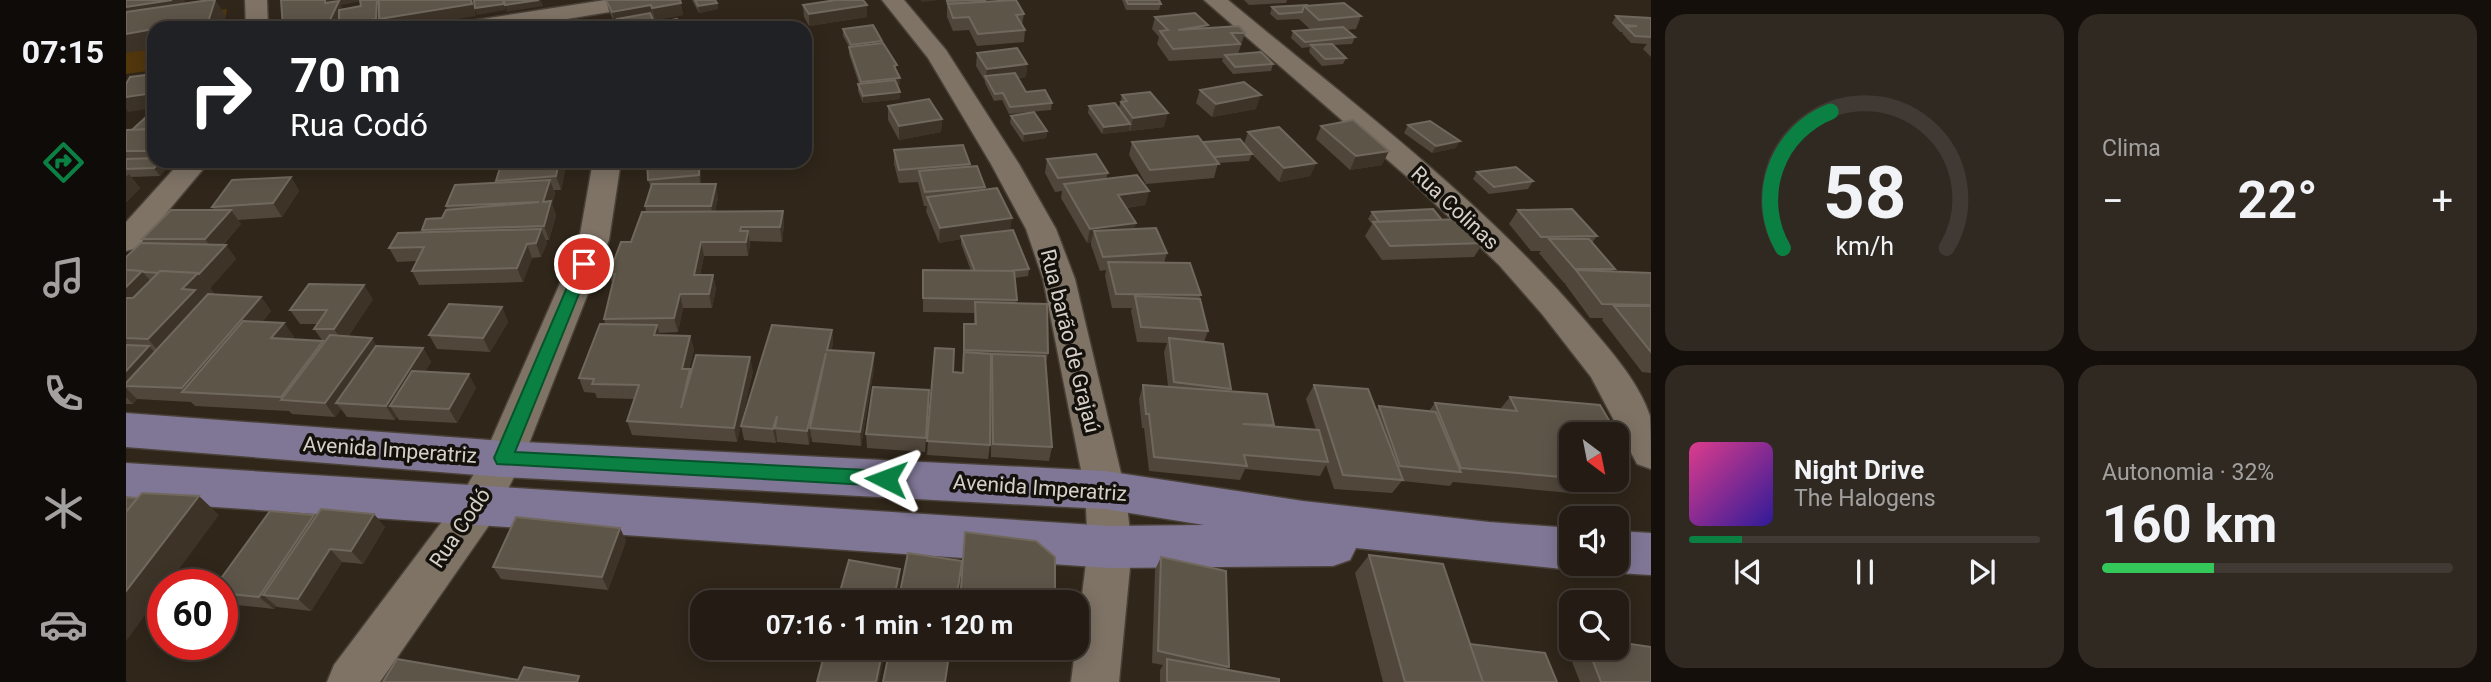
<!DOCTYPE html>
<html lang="pt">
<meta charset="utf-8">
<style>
:root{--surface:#241c14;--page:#302922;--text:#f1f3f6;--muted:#a3a1a0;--line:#413a34;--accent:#0b8043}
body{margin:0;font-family:Roboto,sans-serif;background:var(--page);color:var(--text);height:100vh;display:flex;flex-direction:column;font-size:26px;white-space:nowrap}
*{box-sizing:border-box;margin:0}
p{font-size:23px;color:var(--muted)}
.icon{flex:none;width:38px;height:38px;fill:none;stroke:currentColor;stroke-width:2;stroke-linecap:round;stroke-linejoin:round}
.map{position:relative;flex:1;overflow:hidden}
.details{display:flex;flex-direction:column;gap:14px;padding:14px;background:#140f0b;width:840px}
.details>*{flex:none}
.banner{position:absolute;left:21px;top:21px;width:665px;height:147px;border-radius:21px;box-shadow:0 4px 18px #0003,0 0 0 2px var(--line);background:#202124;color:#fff;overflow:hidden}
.needle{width:46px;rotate:148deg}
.buttons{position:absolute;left:1433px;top:422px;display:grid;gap:14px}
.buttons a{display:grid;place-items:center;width:70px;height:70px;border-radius:14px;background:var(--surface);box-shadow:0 4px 18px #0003,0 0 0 2px var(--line);font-size:35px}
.speed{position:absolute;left:21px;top:569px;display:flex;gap:14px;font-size:35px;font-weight:700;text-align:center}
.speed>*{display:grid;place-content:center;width:91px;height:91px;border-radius:50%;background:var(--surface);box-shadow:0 4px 18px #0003,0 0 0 2px var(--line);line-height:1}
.speed .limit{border:10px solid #d22;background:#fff;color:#111}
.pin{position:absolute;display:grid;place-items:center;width:60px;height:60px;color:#fff;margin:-30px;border:4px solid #fff;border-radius:50%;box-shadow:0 2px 7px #0007}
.me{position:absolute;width:77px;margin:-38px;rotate:273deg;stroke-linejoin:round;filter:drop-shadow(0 0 5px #0008)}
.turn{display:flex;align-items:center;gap:24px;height:147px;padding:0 28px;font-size:32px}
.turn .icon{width:91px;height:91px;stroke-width:2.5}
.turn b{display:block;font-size:49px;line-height:60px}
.big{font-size:52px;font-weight:700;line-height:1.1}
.details .widget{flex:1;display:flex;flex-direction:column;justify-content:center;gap:10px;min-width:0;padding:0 24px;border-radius:21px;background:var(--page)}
.details .dial{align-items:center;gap:0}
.dial svg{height:182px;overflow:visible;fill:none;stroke:var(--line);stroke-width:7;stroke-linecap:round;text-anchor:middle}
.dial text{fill:var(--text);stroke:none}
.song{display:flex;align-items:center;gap:21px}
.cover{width:84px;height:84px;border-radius:10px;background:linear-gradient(135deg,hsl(330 70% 55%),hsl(250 70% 35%))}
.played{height:7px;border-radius:4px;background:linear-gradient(90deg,var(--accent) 15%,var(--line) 15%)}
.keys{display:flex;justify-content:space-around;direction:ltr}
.heat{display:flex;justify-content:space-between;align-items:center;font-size:38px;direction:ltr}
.charge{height:10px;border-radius:5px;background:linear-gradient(90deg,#34c759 32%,var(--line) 0)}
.details .tiles{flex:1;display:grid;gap:14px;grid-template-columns:repeat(2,1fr)}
.trip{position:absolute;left:564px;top:590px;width:399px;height:70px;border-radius:21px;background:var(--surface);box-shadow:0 4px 18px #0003,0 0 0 2px var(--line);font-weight:700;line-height:70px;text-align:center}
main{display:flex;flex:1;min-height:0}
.dock{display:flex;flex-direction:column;width:126px;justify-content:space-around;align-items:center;background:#0e0b08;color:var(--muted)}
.dock .icon{width:49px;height:49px}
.dock .active{color:var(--accent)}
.dock b{font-size:32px;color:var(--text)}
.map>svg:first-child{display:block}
</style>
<main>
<nav class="dock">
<b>07:15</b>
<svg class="icon active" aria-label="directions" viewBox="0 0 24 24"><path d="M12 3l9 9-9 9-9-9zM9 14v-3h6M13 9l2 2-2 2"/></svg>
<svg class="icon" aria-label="music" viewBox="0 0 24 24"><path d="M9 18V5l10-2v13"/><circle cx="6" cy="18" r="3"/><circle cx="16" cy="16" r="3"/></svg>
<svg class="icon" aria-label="phone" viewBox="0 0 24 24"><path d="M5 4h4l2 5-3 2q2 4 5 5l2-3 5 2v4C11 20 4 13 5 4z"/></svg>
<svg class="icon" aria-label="climate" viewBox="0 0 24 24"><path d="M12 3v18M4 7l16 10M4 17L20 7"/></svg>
<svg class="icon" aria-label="car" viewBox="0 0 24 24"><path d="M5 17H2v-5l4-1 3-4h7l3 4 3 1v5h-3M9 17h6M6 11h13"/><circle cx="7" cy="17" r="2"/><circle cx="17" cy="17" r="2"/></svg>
</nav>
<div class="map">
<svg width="1525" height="682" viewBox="0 0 1525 682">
<rect width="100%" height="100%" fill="#30261a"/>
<path fill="#52370d" d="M101,9L97,28H28V70L0,74V24Z"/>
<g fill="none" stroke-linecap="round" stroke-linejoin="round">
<defs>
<g id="street">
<path d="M119,0H141L142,28H120Z"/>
<path d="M479,0H531L520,6L386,28H333L344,21Z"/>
<path d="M756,0H778L820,50L893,164L930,229L949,279L999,490L1006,547L993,682H945L962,547L959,490L917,279L900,229L865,164L802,58Z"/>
<path d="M1078,0H1102C1226,103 1357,200 1462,324C1484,350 1513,382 1524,416C1525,431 1525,453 1525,469L1511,464L1465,377L1416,314L1373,265L1279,175Z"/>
<path d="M55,161H84L11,248L0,251V222Z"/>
<path d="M467,161H495L483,240L397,459L366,521L254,682H201L208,665L336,495L359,454L453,240Z"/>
</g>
<g id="primary">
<path d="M0,413L377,441L979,471L1177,501L1363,522L1446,528V564H1463L1446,570L1230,548L1224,560L1207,566L984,568L0,501V463L984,526L1078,525L979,509L377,477L0,447Z"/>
<path d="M1491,531L1525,533V575L1491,573L1474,567L1472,564H1491Z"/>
</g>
</defs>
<use href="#street" stroke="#494137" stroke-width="3"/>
<use href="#primary" stroke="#494137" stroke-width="3"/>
<use href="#street" fill="#7e7365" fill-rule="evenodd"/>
<use href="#primary" fill="#807796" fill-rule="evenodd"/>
</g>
<g fill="#50463a">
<path d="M480,0H554L557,15L529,20L527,17L526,18L529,24L556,28H494L492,24H489L483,11Z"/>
<path d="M566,0H589L591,3L592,9L573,13Z"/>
<path d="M996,0H1033L1035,4L1033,10H1000Z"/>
<path d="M1118,0H1161L1160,3L1123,5Z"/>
<path d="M821,1L860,2L898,14L896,25L899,30L898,42L851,46L843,30L827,31L821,17Z"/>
<path d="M677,5L741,17L683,26L678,17Z"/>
<path d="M1182,6L1235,16L1230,29L1220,30L1229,37L1226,44L1208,45L1220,58L1217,64L1196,66L1183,52L1184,47L1176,48L1165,38L1167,31L1185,30L1173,19L1151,20L1144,14L1146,7Z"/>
<path d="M1490,16L1525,18V57L1517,49L1521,44L1505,43L1496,33L1497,32H1494L1486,23Z"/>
<path d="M1029,17L1082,28L1119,33L1112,54L1147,64L1145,71L1107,74L1096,61L1097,58L1043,61L1031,44L1033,37L1026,29Z"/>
<path d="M717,29L756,41L771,72L774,85H771L774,99L737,103L732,91V84H733L723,54V47L717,36Z"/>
<path d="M851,53L901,64L900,77L892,78L900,92L926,103L925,110L883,114L876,100L868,101L859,83V81L850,66Z"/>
<path d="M1074,90L1130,109L1086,117L1070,103Z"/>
<path d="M996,95L1038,127L1004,131L1003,130V131L976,134L962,113L963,106L993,108Z"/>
<path d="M762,106L816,119L815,132L773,140L762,120Z"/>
<path d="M28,115V161H41L43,165L34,176L5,177L14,188L0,202V130H6Z"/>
<path d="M885,116L921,131L920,138L897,142L884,123Z"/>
<path d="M1282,125L1330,148L1306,153L1278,133Z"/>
<path d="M1195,126L1256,165L1224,170L1190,139Z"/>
<path d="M1122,132L1190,163L1184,176L1153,182L1126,154L1123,161L1092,163L1088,178L1020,184L1003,155L1006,142H1077L1118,144Z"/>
<path d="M768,150L844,164V166L859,187V189L884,230L903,269L902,276L889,278L891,303L922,353L920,363L926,447L923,461L865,457V389L864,445L862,459L801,455L809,348L827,372L836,373L838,324H848V313L797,312V270L845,271L835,244V239L813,243L800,211L801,206H798L792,182L773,183L768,164Z"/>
<path d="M970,154L982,173L980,179L1011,175L1023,191L1019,205L1000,208L1010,223L1008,229L1030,228L1041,253L1038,263H1064L1075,295L1073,299L1082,331L1078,342L1097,344L1105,389L1103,391L1141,394L1148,425L1147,426L1190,430L1180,399L1188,385L1242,389L1250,411L1253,406L1303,411L1309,403L1374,409L1384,397L1474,405L1497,444L1491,450V434H1446V480H1469V481L1455,494L1327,482L1324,486L1276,481L1266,493L1208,489L1200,465L1194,476L1119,469L1114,480L1023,471L1018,428H1016L1013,399L1017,385L1042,386L1038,352L1041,343L1011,342L1005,311L1006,308H986L979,276L980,270L974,271L965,245V242L961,243L935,198L936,191L929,192L919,173L921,159Z"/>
<path d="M371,161H444L443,165H440L435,190H428L429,194L426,204L430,215L423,240H420L421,243L415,257L406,258L397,282L293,285L286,271L291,261L271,262L263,248L297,232L296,230L316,218L321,210L320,206L370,183V181L374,168Z"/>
<path d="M521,161H626V162L575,167V184L592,198L589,211H657L658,225L656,242L624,241V245L622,256H578L574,275H587L590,289L586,308H557L552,332L533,333L534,336H564L568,350L563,369L565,373L627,371L611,442L506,435L501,421L508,399L471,398L469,393L458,392L453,378L479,324L478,319L487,285L483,274L505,242L520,212L519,206L525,188L522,180Z"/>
<path d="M1351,172L1407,181L1402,189L1363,194L1347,179Z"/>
<path d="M165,177L173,191L156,217L112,220L115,224L97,245H100L110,259L84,288L88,293L86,294L135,297L145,311L136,322L158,323L168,337L166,339L198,343L188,329L192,324H174L164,310L247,299L222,337L251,346L297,348L305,362L299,371L350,388L331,423L273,420L271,417L269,420L221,417L215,409L209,417L166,414L163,411L69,406L65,402L11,399L7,404H0V257L19,243L16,239L88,210L86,207Z"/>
<path d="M1392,210L1471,236L1466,243L1489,269L1487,271L1525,273V373L1516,372L1476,320L1477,318H1464L1439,284L1440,283H1438L1413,253L1415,251H1405L1383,224Z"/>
<path d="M1246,212L1316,220L1357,243L1348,257L1256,260L1239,236L1246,224L1242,219Z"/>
<path d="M376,307L382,322L364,352L311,349L303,335Z"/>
<path d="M706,330L707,344L705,350L748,353V368L735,446L686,442L685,434L683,445L651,442V438L650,443L618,440L615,426Z"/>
<path d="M803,390L799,452L741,448L740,434Z"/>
<path d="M189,517L259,527L237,564L216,562L185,611L151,607L150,606L148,609L101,604L96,600V584Z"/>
<path d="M494,528L500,541L482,590L375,579L367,567Z"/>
<path d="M1243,555L1344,644L1431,682H1257L1229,573Z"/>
<path d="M1035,557L1103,667L1101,669L1153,682H1034V670L1037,665L1026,663L1029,570Z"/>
<path d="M1446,646V648H1491L1525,682H1454L1441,649Z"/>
</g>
<g fill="#3d3327">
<path d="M0,0H59L56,12L0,19Z"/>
<path d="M89,0L100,16L96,28H38Z"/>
<path d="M199,0H240L215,5L219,13L251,0H377L380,10L351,15L349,9L350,16L278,28H257L256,26V28H214L213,26L212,28H187L199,3Z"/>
<path d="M415,0L417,6L381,12L379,5Z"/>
<path d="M795,0H814L795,2Z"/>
<path d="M555,3L557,15L529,20L526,8Z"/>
<path d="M591,3L592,9L573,13L572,6Z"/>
<path d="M525,5L527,17L493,23L491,19L492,24H489L486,12Z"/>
<path d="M741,5V17L683,26V14Z"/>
<path d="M28,29V49L0,53V34Z"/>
<path d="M756,41V48L725,52V45Z"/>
<path d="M901,64L900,77L862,81L860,77L861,69Z"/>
<path d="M774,78V85L735,89V82Z"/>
<path d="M0,80L8,91L28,93V108L2,112L0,109Z"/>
<path d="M774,92V99L737,103V96Z"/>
<path d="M1135,95L1130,109L1086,117L1090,104Z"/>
<path d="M1042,113L1038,127L1004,131L1007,118Z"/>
<path d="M816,119L815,132L773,140V126Z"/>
<path d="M1004,124L1003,131L976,134L978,127Z"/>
<path d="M921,131L920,138L897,142L898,134Z"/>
<path d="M1334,141L1330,148L1306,153L1310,146Z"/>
<path d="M1263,151L1256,165L1224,170L1230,156Z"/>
<path d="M34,161H41L43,165L34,176L28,168Z"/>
<path d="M98,161H162L102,168Z"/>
<path d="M433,161H438L440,165L435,190L430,176Z"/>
<path d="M573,161H574L575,167V189L573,175Z"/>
<path d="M1190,163L1184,176L1153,182L1158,168Z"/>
<path d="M3,174L14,188L0,202V177Z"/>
<path d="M165,177L173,191L156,217L147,203Z"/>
<path d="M424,180L429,194L426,204L430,215L423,240L418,226L417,202Z"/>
<path d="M590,184L592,198L587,220L585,206Z"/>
<path d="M1023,191L1019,205L989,209L992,195Z"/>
<path d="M105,210L115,224L89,253L79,239Z"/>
<path d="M657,211L658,225L656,242L654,227Z"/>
<path d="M886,218L884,232L835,236V239L813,243L814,228Z"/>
<path d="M1010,223L1006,237L968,231L965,242L961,243L964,229Z"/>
<path d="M415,229L421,243L415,257L410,243Z"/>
<path d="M622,231L624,245L622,256L620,242Z"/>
<path d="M575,242L578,256L571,289L568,275Z"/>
<path d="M401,244L406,258L397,282L391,268Z"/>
<path d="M100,245L110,259L84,288L73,274Z"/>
<path d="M16,271L33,291L0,310V287Z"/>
<path d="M72,273L88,293L79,302L39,359L22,339L56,289Z"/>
<path d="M587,275L590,289L586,308L583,294Z"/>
<path d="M238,285L247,299L218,343L208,329Z"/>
<path d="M554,294L557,308L552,332L548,318Z"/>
<path d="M135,297L145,311L77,393L59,392L56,388Z"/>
<path d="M376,307L382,322L364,352L357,338Z"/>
<path d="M158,323L168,337L156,352L145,338Z"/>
<path d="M531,325L535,339L528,335Z"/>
<path d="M706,330L707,344L702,364L701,350Z"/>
<path d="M564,336L568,350L559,383L556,369Z"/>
<path d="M246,338L255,353L210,403L215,409L209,417L199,403Z"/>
<path d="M197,341L206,355L158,400L155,397Z"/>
<path d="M23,346L41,366L0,386V371Z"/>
<path d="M297,348L305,362L278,406H264L271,417L269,420L260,406Z"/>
<path d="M700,353L684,428L685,434L683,445L681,431Z"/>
<path d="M748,353V368L735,446L734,432Z"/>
<path d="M624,357L627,371L611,442L608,428Z"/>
<path d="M343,374L350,388L331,423L323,409Z"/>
<path d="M0,388L11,399L7,404L0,397Z"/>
<path d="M651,416L649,428L651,438L650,443L647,429Z"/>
<path d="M73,496L93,515L42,584H37V591L0,641V591Z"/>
<path d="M248,514L259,527L237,564L225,551Z"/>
<path d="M188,515L200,528L137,595L150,606L148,609L133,597Z"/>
<path d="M494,528L500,541L482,590L476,577Z"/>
<path d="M204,549L216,562L185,611L172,599Z"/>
<path d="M774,569V582L770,602H767Z"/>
<path d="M757,648H760L753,682H750Z"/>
</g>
<g fill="#5e5549" stroke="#71685d" stroke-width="2">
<path d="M0,0H46L0,7Z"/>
<path d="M83,0H89L82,22L38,28H28V29L0,34V12Z"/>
<path d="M155,0H199V3L213,1L201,26L187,28H157Z"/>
<path d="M234,0H251L250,19L213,26V10L235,6Z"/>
<path d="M253,0H345L346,4L253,19Z"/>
<path d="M348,0H377L378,4L349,8Z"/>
<path d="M378,0H413L379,5Z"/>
<path d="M480,0H554L555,3L526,8L525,5L486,12Z"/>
<path d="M569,0H589L591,3L572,6Z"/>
<path d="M710,0H737L741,5L683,14L677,5Z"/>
<path d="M838,0H859L860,2L822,4L821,1Z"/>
<path d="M890,0L898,14L890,15L899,30L852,34L843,17L827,18L822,4Z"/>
<path d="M1000,0H1033L1035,4H1002Z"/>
<path d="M1218,3L1235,16L1193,20L1178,6Z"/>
<path d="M1181,5L1182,6H1178L1176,12L1153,14L1146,7Z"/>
<path d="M524,13L529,24L508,28H495L491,19Z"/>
<path d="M1069,13L1082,25L1052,30L1113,26L1119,33H1105L1114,44L1047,49L1034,31L1042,30L1029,17Z"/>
<path d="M1490,16L1525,18V37L1509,36L1500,27L1511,26L1498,25Z"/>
<path d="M551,19L556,28H508Z"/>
<path d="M392,20L393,28H323L324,26L366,21L365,24Z"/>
<path d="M747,25L756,41L725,45L717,29Z"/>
<path d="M1217,27L1229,37L1179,42L1167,31Z"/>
<path d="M757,43L771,65L768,66L774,78L735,82L723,47Z"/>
<path d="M1206,44L1220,58L1199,59L1185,45Z"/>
<path d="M891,48L901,64L861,69L851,53Z"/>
<path d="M1135,52L1147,64L1109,67L1099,55Z"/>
<path d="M889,73L900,92L919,90L926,103L884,107L877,93L869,94L859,76Z"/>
<path d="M28,74V93L0,97V84L4,77Z"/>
<path d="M769,80L774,92L737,96L732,84Z"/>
<path d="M1118,82L1135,95L1090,104L1074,90Z"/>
<path d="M1024,92L1042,113L1007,118L995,102L1001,101L996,95Z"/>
<path d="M803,99L816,119L773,126L762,106Z"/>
<path d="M989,103L1004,124L978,127L963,106Z"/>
<path d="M908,112L921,131L898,134L885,116Z"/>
<path d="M28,115V129L6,130L19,118L26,117Z"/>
<path d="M1227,120L1263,151L1230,156L1195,126Z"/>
<path d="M1304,121L1334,141L1310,146L1282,125Z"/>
<path d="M1153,127L1190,163L1158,168L1122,132Z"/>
<path d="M28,129V149L26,151H0V130Z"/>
<path d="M1072,136L1093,164L1024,170L1006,142Z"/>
<path d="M1114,139L1126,154L1088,157L1077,142Z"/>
<path d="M837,145L844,164L773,170L768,150Z"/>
<path d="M970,154L982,173L932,178L921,159Z"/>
<path d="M28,158V161H35L28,168L0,169V159Z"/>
<path d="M376,161H433L430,176L370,181Z"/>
<path d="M521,161H573V175L522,180Z"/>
<path d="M851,166L859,187L799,192L793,171Z"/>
<path d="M1390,167L1407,181L1368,187L1351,172Z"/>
<path d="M1011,175L1023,191L992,195L1010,223L964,229L938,184Z"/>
<path d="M165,177L147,203L86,207L106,180Z"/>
<path d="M424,180L417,202L425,201L418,226L296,230L300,219L316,218L320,210L413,202L320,206L329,185Z"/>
<path d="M526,184H590L585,206H519Z"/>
<path d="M871,188L886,218L814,228L801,197Z"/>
<path d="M1307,209L1316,220L1253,222L1246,212Z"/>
<path d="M1446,209L1471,236L1415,237L1392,210Z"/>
<path d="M45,210H105L79,239H16Z"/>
<path d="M657,211L654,227H615L614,231H622L620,242H575L568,275H587L583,294H554L548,318L478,319L489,274H483L495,242H505L516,212Z"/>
<path d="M1337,219L1357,243L1264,246L1247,222Z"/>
<path d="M1030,228L1041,253L977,257L968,231Z"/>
<path d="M415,229L410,243L401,244L391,268L286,271L298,247L263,248L272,233Z"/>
<path d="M887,230L903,269L883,271H849L835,236Z"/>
<path d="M1423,239H1463L1489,269H1449Z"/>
<path d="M15,243L100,245L73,274L34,271L33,273L18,272L16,271L0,270V257Z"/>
<path d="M982,262L1064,263L1075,295L990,294Z"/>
<path d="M0,270L16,271L0,287Z"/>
<path d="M797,270L888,271L891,300L797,298Z"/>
<path d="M1450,270L1525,273V305L1476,304Z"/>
<path d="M34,271L72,273L56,289L69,290L22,339L0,338V298H7Z"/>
<path d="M183,284L238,285L208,329H188L201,310H164Z"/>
<path d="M82,294L135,297L56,388L0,386V383Z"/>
<path d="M1009,296L1074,299L1082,331L1015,327Z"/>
<path d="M849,302L921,304L922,353L838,350V324H850Z"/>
<path d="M323,304L376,307L357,338L303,335Z"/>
<path d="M1488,306H1525V352Z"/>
<path d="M117,321L158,323L145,338L197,341L155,397L56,392Z"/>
<path d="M474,324L531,325L528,335L564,336L556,369H564L555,408L570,355L624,357L608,428L501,421L513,385L466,384L468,379L453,378Z"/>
<path d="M646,325L706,330L701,350L748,353L734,432L684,428L700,353L681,431L649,428L651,416L647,429L615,426Z"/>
<path d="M204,335L246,338L199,403L155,400Z"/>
<path d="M1043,338L1097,344L1105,389L1048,382Z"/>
<path d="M0,345L23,346L0,371Z"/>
<path d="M250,346L297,348L260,406L210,403Z"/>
<path d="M809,348L828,349L827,372L837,373L838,352L865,354L864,445L801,441Z"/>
<path d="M866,354L919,356L926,447L867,444Z"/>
<path d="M286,371L343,374L323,409L264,406Z"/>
<path d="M1017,385L1141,394L1148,425L1117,424L1193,430L1202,462L1118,455L1121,466L1028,457L1023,414H1020Z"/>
<path d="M1188,385L1242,389L1277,480L1217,475Z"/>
<path d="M747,387L803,390L800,438L740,434Z"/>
<path d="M1384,397L1474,405L1497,444H1491V434H1446V478L1335,468L1309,403L1391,411Z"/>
<path d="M1253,406L1310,412L1335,472L1274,466Z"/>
<path d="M16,493L73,496L0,591V512Z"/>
<path d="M0,497L11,498L0,512Z"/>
<path d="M195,509L248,514L225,551L204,549L172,599L137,595Z"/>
<path d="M144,511L188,515L133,597L96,593V584H91Z"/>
<path d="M390,517L494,528L476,577L367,567Z"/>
<path d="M839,532L910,541L929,557V602H843L834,601Z"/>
<path d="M782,553L836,561L830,602H772Z"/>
<path d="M1243,555L1317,564L1357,682H1279Z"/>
<path d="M1035,557L1100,571L1103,667L1032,651Z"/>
<path d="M723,560L774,569L767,602H711Z"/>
<path d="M1491,642L1525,647V682H1475L1462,648H1491Z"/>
<path d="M1344,644L1419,653L1431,682H1357Z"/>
<path d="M700,648H757L750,682H691Z"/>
<path d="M764,648H824L819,682H757Z"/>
<path d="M271,659L392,680L398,667L453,676L451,682H257Z"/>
<path d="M1041,659L1153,679V682H1041Z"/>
</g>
<path fill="#0b8043" stroke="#07532c" stroke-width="2" d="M458,260L465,264L389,452L760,471L769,479L767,484L760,486L371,464L368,458L451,264Z"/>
<g text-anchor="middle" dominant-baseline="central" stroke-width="7" stroke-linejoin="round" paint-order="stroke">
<g font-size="21" fill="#d6d0c8" stroke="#14100b">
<text transform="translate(1329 208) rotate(43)">Rua Colinas</text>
<text transform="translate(944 341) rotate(76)">Rua barão de Grajaú</text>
<text transform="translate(264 450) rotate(4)">Avenida Imperatriz</text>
<text transform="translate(914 488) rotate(4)">Avenida Imperatriz</text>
<text transform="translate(334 528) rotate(-56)">Rua Codó</text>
</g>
</g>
</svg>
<div class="buttons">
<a><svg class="needle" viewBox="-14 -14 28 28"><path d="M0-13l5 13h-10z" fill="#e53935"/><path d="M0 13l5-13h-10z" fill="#a3a1a0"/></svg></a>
<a><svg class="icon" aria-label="sound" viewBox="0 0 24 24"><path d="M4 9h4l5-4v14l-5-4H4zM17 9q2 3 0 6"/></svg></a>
<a><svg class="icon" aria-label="search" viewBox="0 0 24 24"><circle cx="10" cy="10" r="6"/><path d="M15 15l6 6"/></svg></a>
</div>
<div class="speed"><div class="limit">60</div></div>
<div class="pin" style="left:458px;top:264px;background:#d93025"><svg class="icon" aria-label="arrive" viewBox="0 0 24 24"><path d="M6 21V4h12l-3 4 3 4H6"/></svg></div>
<svg class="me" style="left:760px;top:479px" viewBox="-20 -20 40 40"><path d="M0-17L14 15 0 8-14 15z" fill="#0b8043" stroke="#fff" stroke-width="4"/></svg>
<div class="trip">07:16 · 1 min · 120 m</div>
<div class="banner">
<div class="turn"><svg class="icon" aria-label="right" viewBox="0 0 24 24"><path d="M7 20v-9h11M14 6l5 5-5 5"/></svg><div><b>70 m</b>Rua Codó</div></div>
</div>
</div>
<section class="details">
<div class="tiles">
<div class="widget dial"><svg viewBox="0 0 100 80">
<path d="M14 69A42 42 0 1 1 86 69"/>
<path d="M14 69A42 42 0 0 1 35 9" stroke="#0b8043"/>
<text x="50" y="56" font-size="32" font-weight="700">58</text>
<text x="50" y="72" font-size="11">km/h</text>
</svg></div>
<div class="widget"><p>Clima</p>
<div class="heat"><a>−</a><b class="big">22°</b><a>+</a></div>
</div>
<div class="widget">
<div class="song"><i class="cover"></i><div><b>Night Drive</b><p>The Halogens</p></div></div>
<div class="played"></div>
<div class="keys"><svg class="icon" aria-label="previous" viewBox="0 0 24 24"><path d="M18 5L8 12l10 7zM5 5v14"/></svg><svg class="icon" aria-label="pause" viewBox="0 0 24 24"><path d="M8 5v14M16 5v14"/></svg><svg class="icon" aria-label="next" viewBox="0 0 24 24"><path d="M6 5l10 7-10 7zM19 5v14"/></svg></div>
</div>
<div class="widget"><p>Autonomia · 32%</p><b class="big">160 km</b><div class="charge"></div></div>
</div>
</section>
</main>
